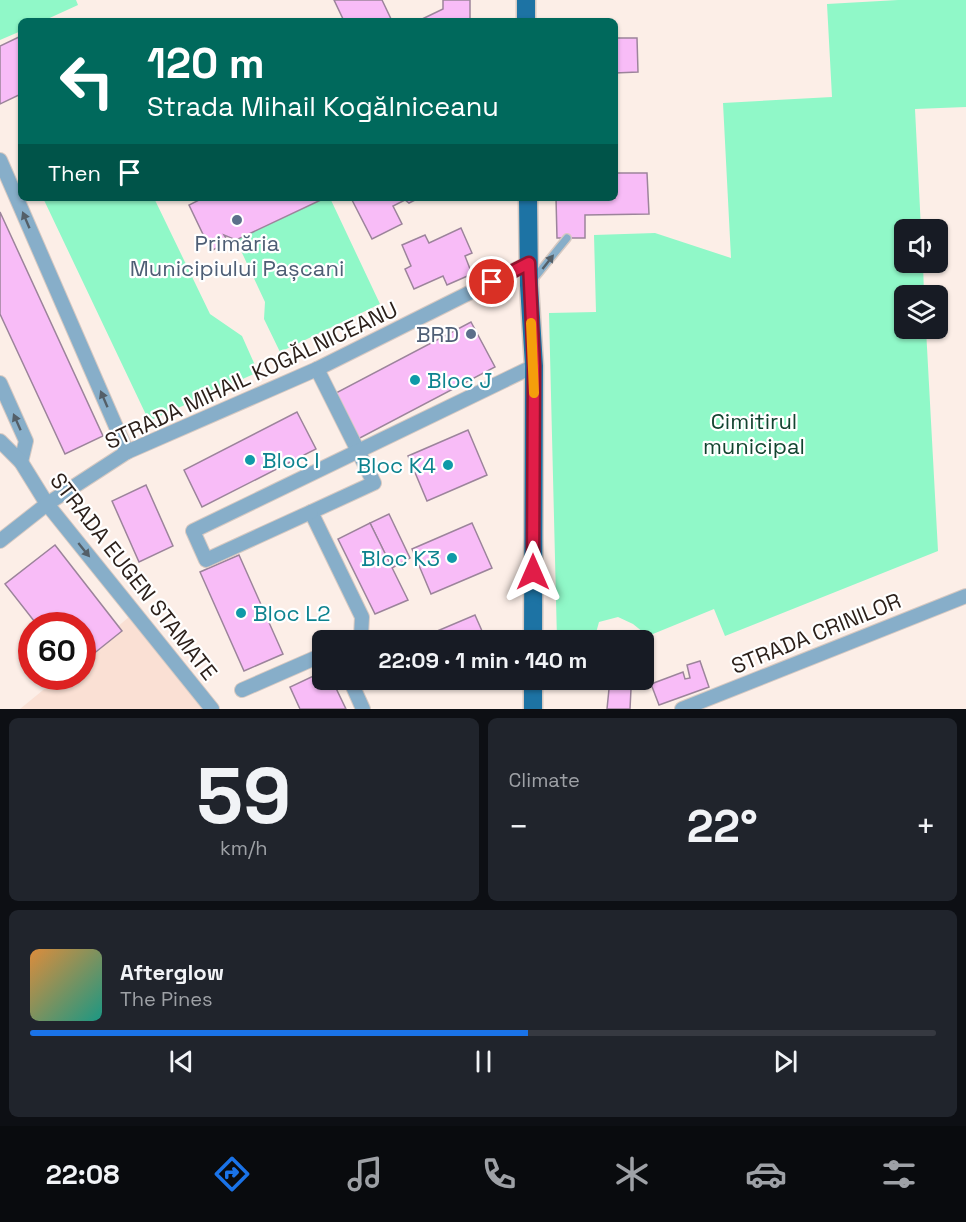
<!DOCTYPE html>
<meta charset="utf-8">
<style>
:root{--surface:#171b24;--page:#20242c;--text:#f1f3f6;--muted:#9ea1a6;--line:#363941;--accent:#1a73e8}
body{margin:0;font-family:"Space Grotesk",sans-serif;background:var(--page);color:var(--text);height:100vh;display:flex;flex-direction:column;font-size:22px;white-space:nowrap}
*{box-sizing:border-box;margin:0}
p{font-size:20px;color:var(--muted)}
.icon{flex:none;width:33px;height:33px;fill:none;stroke:currentColor;stroke-width:2;stroke-linecap:round;stroke-linejoin:round}
.map{position:relative;height:709px;overflow:hidden}
.drawer{display:flex;flex-direction:column;gap:9px;padding:9px;background:#0d0f14;flex:1}
.drawer>*{flex:none}
.hud{position:absolute;left:18px;top:18px;width:600px;height:183px;border-radius:9px;box-shadow:0 2px 4px #0004;background:#00695c;color:#fff;overflow:hidden}
.controls{position:absolute;left:894px;top:219px;display:grid;gap:12px}
.controls a{display:grid;place-items:center;width:54px;height:54px;border-radius:9px;background:var(--surface);box-shadow:0 2px 4px #0004;font-size:30px}
.speed{position:absolute;left:18px;top:612px;display:flex;gap:12px;font-size:30px;font-weight:700;text-align:center}
.speed>*{display:grid;place-content:center;width:78px;height:78px;border-radius:50%;background:var(--surface);box-shadow:0 2px 4px #0004;line-height:1}
.speed .limit{border:9px solid #d22;background:#fff;color:#111}
.pin{position:absolute;display:grid;place-items:center;width:51px;height:51px;color:#fff;margin:-26px;border:3px solid #fff;border-radius:50%;box-shadow:0 2px 6px #0007}
.me{position:absolute;width:66px;margin:-33px;rotate:0deg;stroke-linejoin:round;filter:drop-shadow(0 0 4px #0008)}
.turn{display:flex;align-items:center;gap:21px;height:126px;padding:0 30px;font-size:27px}
.turn .icon{width:78px;height:78px;stroke-width:2.5}
.turn b{display:block;font-size:42px;line-height:51px}
.then{display:flex;align-items:center;height:57px;padding:0 30px;background:#0003;gap:12px;font-size:22px}
.big{font-size:45px;font-weight:800;line-height:1.1}
.drawer .widget{flex:1;display:flex;flex-direction:column;justify-content:center;gap:9px;min-width:0;padding:0 21px;border-radius:9px;background:var(--page)}
.drawer .dial{align-items:center;gap:0}
.dial b{font-size:78px;line-height:1}
.song{display:flex;align-items:center;gap:18px}
.cover{width:72px;height:72px;border-radius:9px;background:linear-gradient(135deg,hsl(30 70% 55%),hsl(170 70% 35%))}
.played{height:6px;border-radius:3px;background:linear-gradient(90deg,var(--accent) 55%,var(--line) 55%)}
.keys{display:flex;justify-content:space-around;direction:ltr}
.heat{display:flex;justify-content:space-between;align-items:center;font-size:33px;direction:ltr}
.drawer .tiles{flex:1;display:grid;gap:9px;grid-template-columns:1fr 1fr}
.widget:last-child{grid-column:span 2}
.trip{position:absolute;left:312px;top:630px;width:342px;height:60px;border-radius:9px;background:var(--surface);box-shadow:0 2px 4px #0004;font-weight:800;line-height:60px;text-align:center}
.dock{display:flex;height:96px;justify-content:space-around;align-items:center;background:#090b0e;color:var(--muted)}
.dock .icon{width:42px;height:42px}
.dock .active{color:var(--accent)}
.dock b{font-size:27px;color:var(--text)}
.map>svg:first-child{display:block}
</style>
<div class="map">
<svg width="966" height="709" viewBox="0 0 966 709">
<rect width="100%" height="100%" fill="#fceee7"/>
<path fill="#fae0d4" d="M129,617L204,709H20L59,677L82,676L83,656Z"/>
<g fill="#90f8c8">
<path d="M0,0H76L78,5L43,21H21V31L0,40Z"/>
<path d="M898,0H966V107L915,109L921,229L904,230V262L923,263L924,295L904,296V328L926,329L938,551L725,636L714,609L648,636L633,624L618,617L599,622L594,640H557L549,313L596,312L594,235L655,233L731,258L723,103L832,97L827,4Z"/>
<path d="M43,198H154L210,314L242,336L258,372L149,421Z"/>
<path d="M330,198L380,304L280,352L264,319L265,302L236,240L323,199Z"/>
</g>
<g fill="#f8bcf7" stroke="#9c849b" stroke-width="1.5">
<path d="M334,0H382L392,21H344Z"/>
<path d="M443,0H470V21H418L443,9Z"/>
<path d="M21,36V94L0,104V46Z"/>
<path d="M615,38H637L638,72L615,73Z"/>
<path d="M615,173H647L649,214L585,215V238H557L556,198H615Z"/>
<path d="M203,198H322L323,199L236,240L224,235L228,242L211,251L189,205Z"/>
<path d="M351,198H419L409,203L405,200L393,206L402,224L372,239Z"/>
<path d="M0,212L103,436L65,454L0,314Z"/>
<path d="M461,228L472,253L465,256L472,274L447,285L443,276L414,289L405,269L411,266L402,245L425,235L429,243Z"/>
<path d="M471,322L495,367L358,439L334,394Z"/>
<path d="M297,412L316,449L202,507L184,470Z"/>
<path d="M468,430L487,475L427,501L408,456Z"/>
<path d="M146,485L173,546L139,562L112,501Z"/>
<path d="M389,514L410,558L392,568L370,523Z"/>
<path d="M370,523L408,600L375,614L338,539Z"/>
<path d="M472,523L492,568L431,594L412,549Z"/>
<path d="M55,545L122,631L82,663V626H38L5,584Z"/>
<path d="M239,555L283,654L244,671L200,572Z"/>
<path d="M475,615L486,640H416Z"/>
<path d="M700,661L709,687L659,705L651,684L683,672L685,679L690,678L687,665Z"/>
<path d="M322,672V680H332L346,709H300L290,687Z"/>
<path d="M602,680H635V689H631L630,709H607L609,689L602,686Z"/>
</g>
<g fill="none" stroke-linecap="round" stroke-linejoin="round">
<defs>
<path id="lane" d="M532,281L567,238"/>
<g id="street">
<path d="M0,160L127,452"/>
<path d="M317,369L374,483L311,512L362,617L361,636L353,640"/>
<path d="M0,383L26,441L21,462"/>
<path d="M0,441L21,462L47,504L212,709"/>
<path d="M311,512L206,560L193,531L534,366"/>
<path d="M0,541L47,504L127,452L317,369L529,263"/>
<path d="M350,680L363,709"/>
<path d="M242,690L322,655"/>
<path d="M682,709L966,596"/>
</g>
<g id="primary">
<path d="M526,0V21"/>
<path d="M528,198L529,285L534,366L533,640"/>
<path d="M533,709V680"/>
</g>
</defs>
<use href="#lane" stroke="#d6c9c2" stroke-width="10"/>
<use href="#street" stroke="#d6c9c2" stroke-width="16"/>
<use href="#primary" stroke="#d6c9c2" stroke-width="21"/>
<use href="#lane" stroke="#87aec9" stroke-width="7"/>
<use href="#street" stroke="#87aec9" stroke-width="14"/>
<use href="#primary" stroke="#1d73a4" stroke-width="18"/>
</g>
<defs><path id="oneway-solid" d="M-6-.8H1V-3.2L6.5 0L1 3.2V.8H-6Z" transform="scale(1.5)"/></defs>
<g fill="#545f68">
<use href="#oneway-solid" transform="translate(26 220) rotate(-113)"/>
<use href="#oneway-solid" transform="translate(548 262) rotate(-52)"/>
<use href="#oneway-solid" transform="translate(104 399) rotate(-113)"/>
<use href="#oneway-solid" transform="translate(17 422) rotate(-114)"/>
<use href="#oneway-solid" transform="translate(84 550) rotate(51)"/>
</g>
<g fill="none" stroke-linecap="round" stroke-linejoin="round">
<defs>
<path id="route" d="M492,282L529,263L534,366L533,572"/>
</defs>
<use href="#route" stroke="#92132f" stroke-width="15"/>
<use href="#route" stroke="#e11d48" stroke-width="10"/>
<path stroke="#f59e0b" stroke-width="10" d="M531,323L534,393"/>
</g>
<g fill="#5c6f8a" stroke="#fff" stroke-width="2">
<circle cx="237" cy="220" r="6"/>
<circle cx="471" cy="334" r="6"/>
</g>
<g fill="#0f9aa8" stroke="#fff" stroke-width="2">
<circle cx="415" cy="380" r="6"/>
<circle cx="250" cy="460" r="6"/>
<circle cx="448" cy="465" r="6"/>
<circle cx="452" cy="558" r="6"/>
<circle cx="241" cy="613" r="6"/>
</g>
<g text-anchor="middle" dominant-baseline="central" stroke-width="4.5" stroke-linejoin="round" paint-order="stroke">
<g font-size="22" fill="#4e5e75" stroke="#fff">
<text x="237" y="243">Primăria<tspan x="237" dy="25">Municipiului Pașcani</tspan></text>
<text x="459" y="334" text-anchor="end">BRD</text>
</g>
<g font-size="22" fill="#2b1f19" stroke="#fff">
<text transform="translate(251 375) rotate(-25)">STRADA MIHAIL KOGĂLNICEANU</text>
<text transform="translate(134 576) rotate(52)">STRADA EUGEN STAMATE</text>
<text transform="translate(816 633) rotate(-22)">STRADA CRINILOR</text>
</g>
<g font-size="22" fill="#0d838f" stroke="#fff" text-anchor="start">
<text x="427" y="380">Bloc J</text>
<text x="262" y="460">Bloc I</text>
<text x="436" y="465" text-anchor="end">Bloc K4</text>
<text x="440" y="558" text-anchor="end">Bloc K3</text>
<text x="253" y="613">Bloc L2</text>
</g>
<g font-size="22" fill="#134430" stroke="#fff">
<text x="754" y="421">Cimitirul<tspan x="754" dy="25">municipal</tspan></text>
</g>
</g>
</svg>
<div class="controls">
<a><svg class="icon" aria-label="sound" viewBox="0 0 24 24"><path d="M4 9h4l5-4v14l-5-4H4zM17 9q2 3 0 6"/></svg></a>
<a><svg class="icon" aria-label="layers" viewBox="0 0 24 24"><path d="M12 4l9 5-9 5-9-5zM3 14l9 5 9-5"/></svg></a>
</div>
<div class="speed"><div class="limit">60</div></div>
<div class="pin" style="left:492px;top:282px;background:#d93025"><svg class="icon" aria-label="arrive" viewBox="0 0 24 24"><path d="M6 21V4h12l-3 4 3 4H6"/></svg></div>
<svg class="me" style="left:533px;top:572px" viewBox="-20 -20 40 40"><path d="M0-17L14 15 0 8-14 15z" fill="#e11d48" stroke="#fff" stroke-width="4"/></svg>
<div class="trip">22:09 · 1 min · 140 m</div>
<div class="hud">
<div class="turn"><svg class="icon" aria-label="left" viewBox="0 0 24 24"><path d="M17 20v-9H6M10 6l-5 5 5 5"/></svg><div><b>120 m</b>Strada Mihail Kogălniceanu</div></div>
<div class="then">Then<svg class="icon" aria-label="arrive" viewBox="0 0 24 24"><path d="M6 21V4h12l-3 4 3 4H6"/></svg></div>
</div>
</div>
<section class="drawer">
<div class="tiles">
<div class="widget dial"><b>59</b><p>km/h</p></div>
<div class="widget"><p>Climate</p>
<div class="heat"><a>−</a><b class="big">22°</b><a>+</a></div>
</div>
<div class="widget">
<div class="song"><i class="cover"></i><div><b>Afterglow</b><p>The Pines</p></div></div>
<div class="played"></div>
<div class="keys"><svg class="icon" aria-label="previous" viewBox="0 0 24 24"><path d="M18 5L8 12l10 7zM5 5v14"/></svg><svg class="icon" aria-label="pause" viewBox="0 0 24 24"><path d="M8 5v14M16 5v14"/></svg><svg class="icon" aria-label="next" viewBox="0 0 24 24"><path d="M6 5l10 7-10 7zM19 5v14"/></svg></div>
</div>
</div>
</section>
<nav class="dock">
<b>22:08</b>
<svg class="icon active" aria-label="directions" viewBox="0 0 24 24"><path d="M12 3l9 9-9 9-9-9zM9 14v-3h6M13 9l2 2-2 2"/></svg>
<svg class="icon" aria-label="music" viewBox="0 0 24 24"><path d="M9 18V5l10-2v13"/><circle cx="6" cy="18" r="3"/><circle cx="16" cy="16" r="3"/></svg>
<svg class="icon" aria-label="phone" viewBox="0 0 24 24"><path d="M5 4h4l2 5-3 2q2 4 5 5l2-3 5 2v4C11 20 4 13 5 4z"/></svg>
<svg class="icon" aria-label="climate" viewBox="0 0 24 24"><path d="M12 3v18M4 7l16 10M4 17L20 7"/></svg>
<svg class="icon" aria-label="car" viewBox="0 0 24 24"><path d="M5 17H2v-5l4-1 3-4h7l3 4 3 1v5h-3M9 17h6M6 11h13"/><circle cx="7" cy="17" r="2"/><circle cx="17" cy="17" r="2"/></svg>
<svg class="icon" aria-label="filters" viewBox="0 0 24 24"><path d="M4 7h16M4 17h16"/><circle cx="9" cy="7" r="2"/><circle cx="15" cy="17" r="2"/></svg>
</nav>
